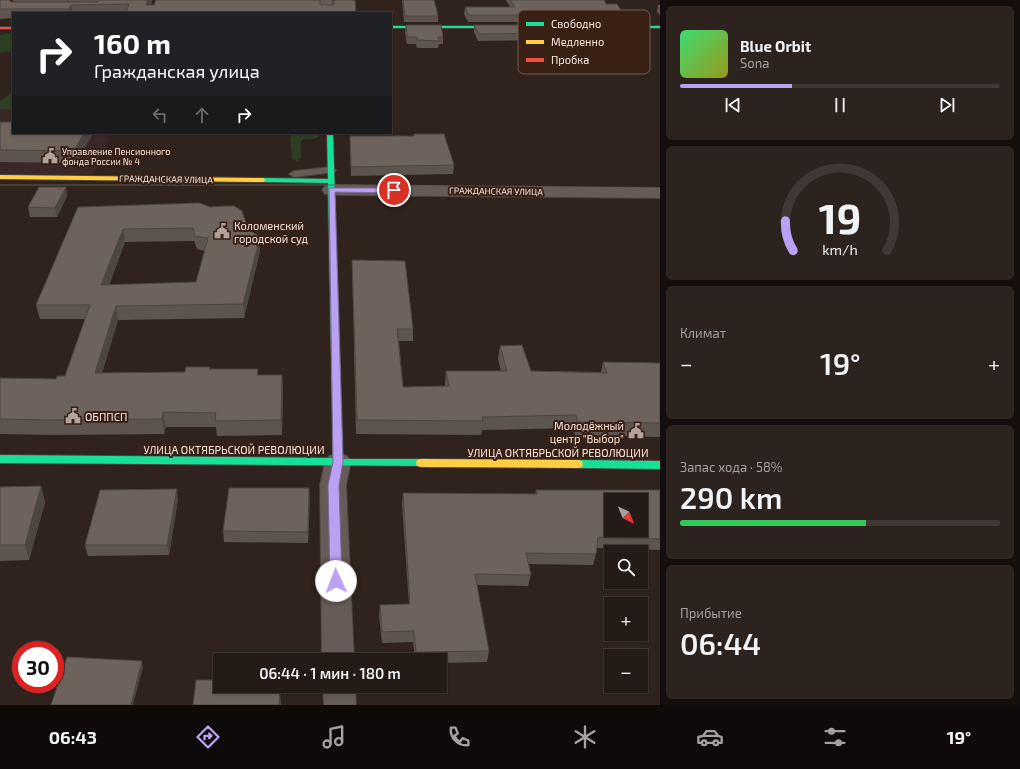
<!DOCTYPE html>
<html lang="ru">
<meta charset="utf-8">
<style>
:root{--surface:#241a16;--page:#2c231f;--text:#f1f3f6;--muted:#a3a1a1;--line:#413835;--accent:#bca0f2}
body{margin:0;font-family:"Exo 2",sans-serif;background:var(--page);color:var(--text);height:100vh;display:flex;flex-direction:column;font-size:15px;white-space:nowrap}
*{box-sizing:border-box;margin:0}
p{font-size:13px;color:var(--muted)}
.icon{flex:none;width:22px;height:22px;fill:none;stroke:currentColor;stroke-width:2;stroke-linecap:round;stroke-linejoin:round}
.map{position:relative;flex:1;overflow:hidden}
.panel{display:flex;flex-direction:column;gap:6px;padding:6px;background:#140e0c;width:360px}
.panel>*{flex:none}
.top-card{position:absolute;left:12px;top:12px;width:380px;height:122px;border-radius:0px;box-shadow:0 1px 3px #0004,0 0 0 1px var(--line);background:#202124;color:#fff;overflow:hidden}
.needle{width:26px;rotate:137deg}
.fabs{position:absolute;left:604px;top:493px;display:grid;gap:8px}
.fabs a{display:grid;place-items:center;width:44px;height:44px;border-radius:0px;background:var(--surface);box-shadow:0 1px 3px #0004,0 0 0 1px var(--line);font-size:20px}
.speed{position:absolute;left:12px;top:641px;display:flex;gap:8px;font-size:20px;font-weight:700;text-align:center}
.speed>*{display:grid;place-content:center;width:52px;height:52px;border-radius:50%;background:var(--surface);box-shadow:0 1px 3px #0004,0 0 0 1px var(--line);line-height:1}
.speed .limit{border:6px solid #d22;background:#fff;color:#111}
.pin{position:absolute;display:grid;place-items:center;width:34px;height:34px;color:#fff;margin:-17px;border:2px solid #fff;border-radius:50%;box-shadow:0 1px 4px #0007}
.me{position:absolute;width:44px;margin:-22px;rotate:358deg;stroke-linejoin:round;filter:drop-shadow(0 0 3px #0008)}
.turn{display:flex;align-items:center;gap:14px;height:84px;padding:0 16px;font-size:18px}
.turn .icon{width:52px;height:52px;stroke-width:2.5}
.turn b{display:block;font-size:28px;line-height:34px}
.lanes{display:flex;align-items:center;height:38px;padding:0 16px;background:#0003;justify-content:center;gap:20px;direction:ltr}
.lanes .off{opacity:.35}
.big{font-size:30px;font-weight:600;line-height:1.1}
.panel .tile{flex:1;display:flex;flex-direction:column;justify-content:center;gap:6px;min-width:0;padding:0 14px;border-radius:6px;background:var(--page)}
.panel .dial{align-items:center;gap:0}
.dial svg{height:104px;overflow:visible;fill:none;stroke:var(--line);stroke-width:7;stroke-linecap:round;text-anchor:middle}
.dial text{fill:var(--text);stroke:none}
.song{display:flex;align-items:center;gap:12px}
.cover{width:48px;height:48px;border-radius:6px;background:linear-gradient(135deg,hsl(140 70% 55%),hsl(60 70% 35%))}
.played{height:4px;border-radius:2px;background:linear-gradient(90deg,var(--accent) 35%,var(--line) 35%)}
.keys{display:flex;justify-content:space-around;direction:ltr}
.heat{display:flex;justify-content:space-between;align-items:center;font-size:22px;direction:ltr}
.charge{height:6px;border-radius:3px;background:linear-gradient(90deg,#34c759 58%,var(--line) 0)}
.trip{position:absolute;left:213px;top:653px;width:234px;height:40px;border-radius:0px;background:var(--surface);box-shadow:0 1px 3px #0004,0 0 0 1px var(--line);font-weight:600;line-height:40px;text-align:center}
.tab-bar{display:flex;height:64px;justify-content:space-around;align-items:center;background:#0e0a09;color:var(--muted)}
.tab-bar .icon{width:28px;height:28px}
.tab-bar .current{color:var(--accent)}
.tab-bar b{font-size:18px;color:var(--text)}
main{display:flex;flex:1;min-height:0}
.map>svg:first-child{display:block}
</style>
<main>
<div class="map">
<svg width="660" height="705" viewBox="0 0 660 705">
<rect width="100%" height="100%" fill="#30231d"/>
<path fill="#3a2728" d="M0,109H13V133H112L93,175H0Z"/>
<g fill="#2c3e24">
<path d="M13,33V54L8,51L0,53V35Z"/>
<path d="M13,91V109H0V101Z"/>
<path d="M290,133H319V137L313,139H303L301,142V157L297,161L292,159Z"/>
</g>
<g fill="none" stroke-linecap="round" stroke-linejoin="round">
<defs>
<path id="lane" d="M331,167L336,170L334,172L294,177L289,174L294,171Z"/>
<g id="street">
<path d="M320,0H332L333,13H321Z"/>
<path d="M331,185L660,188V198L331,195L325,194L322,190L325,186Z"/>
<path d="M338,453L347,456L351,462L346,485L354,660H322L320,485L325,462L329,456Z"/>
<path d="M323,686H355L356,705H324Z"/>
</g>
<g id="fast">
<path d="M391,26H505L507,27L505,28H391Z"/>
<rect x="601" y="26" width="59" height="2"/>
<path d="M327,133H333L343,459H421L425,460L426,463L425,466L0,463V455L333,458L328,183L263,182L260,180L263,178L328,179Z"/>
<path d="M578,460L660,461V469L578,468L574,467L573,464L574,461Z"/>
</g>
<g id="slow">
<path d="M0,175L263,178L266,180L263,182L0,179Z"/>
<path d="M421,459L578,460L582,461L583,464L582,467L578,468L421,467L417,466L416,463L417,460Z"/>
</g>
<rect id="jam" x="0" y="27" width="13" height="2"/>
</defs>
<use href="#lane" stroke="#4c413c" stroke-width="2"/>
<use href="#street" stroke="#4c413c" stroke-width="2"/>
<use href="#fast" stroke="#4c413c" stroke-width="2"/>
<use href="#slow" stroke="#4c413c" stroke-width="2"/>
<use href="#jam" stroke="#4c413c" stroke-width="2"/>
<use href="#lane" fill="#665b56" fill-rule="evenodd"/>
<use href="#street" fill="#665b56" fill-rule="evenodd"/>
<use href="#fast" fill="#16e098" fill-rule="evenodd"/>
<use href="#slow" fill="#ffcf43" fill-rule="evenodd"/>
<use href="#jam" fill="#f24e42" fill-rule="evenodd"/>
<path stroke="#655a56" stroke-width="1" d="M0,185H331L660,188"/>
</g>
<g fill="#5e544f" fill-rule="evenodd">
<path d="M0,0L11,2H14L12,0H152L151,5H333V0H355L356,13H13V18L0,19Z"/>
<path d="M402,0H434L438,16V22H404Z"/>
<path d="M506,0H604L606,4L624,15L623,22H468L464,14L465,7H510Z"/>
<path d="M658,5H660V15L657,12Z"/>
<path d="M406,25L443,37V44H439L438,48H417L416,44H407L405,32Z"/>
<path d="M474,25L638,35L636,42L575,43V44L545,45L542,40L478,41L474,32Z"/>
<path d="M0,122L92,135L76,163L0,162Z"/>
<path d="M414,134L454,165L453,174L351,176L350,136H414Z"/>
<path d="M67,196L57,217H30L28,207Z"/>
<path d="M78,207L248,229L260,237V251L244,318L118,320L102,373L185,372L210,369H258V375H282L283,390L282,435L217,436L216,427H166L164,434L54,435L0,434V378L56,379L65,376L85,319H40L36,305ZM194,241L197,249L205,251L196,282L109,285L125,242Z"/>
<path d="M352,260L413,329V341H399L403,387L445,386V384L446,371H501L498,359L500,346L531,371L601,372L603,362L660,363V437L575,435L573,428L482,430L481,435L356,434Z"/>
<path d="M41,486L45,502L29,560L0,561V487Z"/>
<path d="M309,488L308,543L224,542L223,531Z"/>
<path d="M536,490H660V550L597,548L596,554L593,565L528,564L531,575L528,586L477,585L489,651L487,662L440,663V660H415L413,642L382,643L379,616L380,605L409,604L402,504L403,493L535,494Z"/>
<path d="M178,499L169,555L88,556L85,545Z"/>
</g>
<g fill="#4c4540">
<path d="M148,0H152L148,12L146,5Z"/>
<path d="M71,5L73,13H69V9Z"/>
<path d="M84,133H92V135L76,163L74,151Z"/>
<path d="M66,187L67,196L57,217L55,208Z"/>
<path d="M123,229L125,242L104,299L101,285Z"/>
<path d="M260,237V251L244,318L243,304Z"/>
<path d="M116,306L118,320L98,387L95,373Z"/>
<path d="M282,375L283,390L282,435L281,420Z"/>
<path d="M163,412L166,427L164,434L162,419Z"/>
<path d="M41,486L45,502L29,560L25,545Z"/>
<path d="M309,488L310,499L308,543V532Z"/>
<path d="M177,489L178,499L169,555L167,545Z"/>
<path d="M142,661L143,667L133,705H131Z"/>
<path d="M280,686L281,705H279Z"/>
</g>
<g fill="#6d625c" stroke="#4c4540" fill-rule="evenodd">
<path d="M0,0H9L11,2H98L99,0H148L146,5H154L156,0H320V5H334V0H355L356,12H310V13H191V12H126L129,4L71,5L69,9H0Z"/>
<path d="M403,0H434L438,16H405Z"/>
<path d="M510,0H604L606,4H617L624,15H469L465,7H515Z"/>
<path d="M406,25H441L443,37H438L439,41L417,40V37H407Z"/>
<path d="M474,25H631L638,35L576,36V37H546L543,33L479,34Z"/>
<path d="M0,122H13V133H84L74,151L0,150Z"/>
<path d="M414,134H444L454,165L351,167L350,136H414Z"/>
<path d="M39,187H66L55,208L28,207Z"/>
<path d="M199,203L210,207L224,206H234L242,211L248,229L260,237L243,304L116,306L95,373L185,372L186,367H210L209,369H258L257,375H282L281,420L215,421L216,413L163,412L162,419L50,420L0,419V378L56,379L57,376H65L90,305H36L78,207ZM193,228L195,236L208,238L196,282L101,285L123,229Z"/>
<path d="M352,260L405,261L413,329H397L403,387L449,386L446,371H507L500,346L522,345L531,371L607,373L603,362L660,363V423L578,422L576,415L482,417L483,421L357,420Z"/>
<path d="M41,486L25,545H0V487Z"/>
<path d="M229,488H309L308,532L223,531Z"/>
<path d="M177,489L167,545H85L100,490Z"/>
<path d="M536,490H660V539L598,537L596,554L526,553L531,575L475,574L489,651L416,652L414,631L382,632L380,605L410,604L403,493L537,494ZM611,500H641V530H611Z"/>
<path d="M67,657L142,661L131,705H51Z"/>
<path d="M196,680H220V686H280L279,705H193Z"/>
</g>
<path fill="#bca0f2" stroke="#7a689d" d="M329,188H394L397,190L394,193L335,192L343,462L339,485L342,581L340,584L336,586L332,584L330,581L328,485L333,462Z"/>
<defs>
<symbol id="civic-bare" viewBox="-9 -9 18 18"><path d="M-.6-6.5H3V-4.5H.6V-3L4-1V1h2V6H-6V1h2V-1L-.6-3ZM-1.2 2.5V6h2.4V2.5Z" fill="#b2a29c" stroke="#382015" stroke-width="2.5" paint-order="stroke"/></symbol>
</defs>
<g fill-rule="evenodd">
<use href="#civic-bare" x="39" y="145" width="22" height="22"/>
<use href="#civic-bare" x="211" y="220" width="22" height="22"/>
<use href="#civic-bare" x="62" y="405" width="22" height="22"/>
<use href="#civic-bare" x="625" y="420" width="22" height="22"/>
</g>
<g text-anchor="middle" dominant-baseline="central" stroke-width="4" stroke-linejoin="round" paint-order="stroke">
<g font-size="9" fill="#f8e7e0" stroke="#382015" text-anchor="start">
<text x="62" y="151">Управление Пенсионного<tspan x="62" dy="10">фонда России № 4</tspan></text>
</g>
<g font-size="9" fill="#f8e7e0" stroke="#382015">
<text transform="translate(166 179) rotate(1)">ГРАЖДАНСКАЯ УЛИЦА</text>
<text transform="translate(496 191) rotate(1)">ГРАЖДАНСКАЯ УЛИЦА</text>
</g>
<g font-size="11" fill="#f8e7e0" stroke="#382015" text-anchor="start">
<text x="234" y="225">Коломенский<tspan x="234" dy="13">городской суд</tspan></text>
<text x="85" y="416">ОБППСП</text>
<text x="624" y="425" text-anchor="end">Молодёжный<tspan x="624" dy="13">центр "Выбор"</tspan></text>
</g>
<g font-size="11" fill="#f8e7e0" stroke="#382015">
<text x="234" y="449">УЛИЦА ОКТЯБРЬСКОЙ РЕВОЛЮЦИИ</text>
<text x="558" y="452">УЛИЦА ОКТЯБРЬСКОЙ РЕВОЛЮЦИИ</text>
</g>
</g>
<rect x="518" y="10" width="132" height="64" rx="6" fill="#382015" stroke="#725c52" stroke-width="1"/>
<rect x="526" y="22" width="18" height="4" fill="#16e098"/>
<rect x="526" y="40" width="18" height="4" fill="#ffcf43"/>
<rect x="526" y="58" width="18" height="4" fill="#f24e42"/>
<g font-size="11" fill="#f8e7e0">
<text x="551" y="28">Свободно</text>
<text x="551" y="46">Медленно</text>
<text x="551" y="64">Пробка</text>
</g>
</svg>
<div class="fabs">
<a><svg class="needle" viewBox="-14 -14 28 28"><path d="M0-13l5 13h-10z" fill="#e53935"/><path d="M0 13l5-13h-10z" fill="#a3a1a1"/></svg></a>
<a><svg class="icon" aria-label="search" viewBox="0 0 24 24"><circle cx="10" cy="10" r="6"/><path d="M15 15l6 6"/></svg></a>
<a>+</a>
<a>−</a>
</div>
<div class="speed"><div class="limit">30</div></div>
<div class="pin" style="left:394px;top:190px;background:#d93025"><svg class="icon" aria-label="arrive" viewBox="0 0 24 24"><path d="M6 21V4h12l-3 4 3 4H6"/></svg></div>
<svg class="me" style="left:336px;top:581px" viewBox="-20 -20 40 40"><circle r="19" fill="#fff"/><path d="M0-13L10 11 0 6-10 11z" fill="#bca0f2"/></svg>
<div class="trip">06:44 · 1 мин · 180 m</div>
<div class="top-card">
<div class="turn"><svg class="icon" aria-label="right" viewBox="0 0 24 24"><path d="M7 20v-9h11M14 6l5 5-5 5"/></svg><div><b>160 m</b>Гражданская улица</div></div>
<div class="lanes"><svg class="icon off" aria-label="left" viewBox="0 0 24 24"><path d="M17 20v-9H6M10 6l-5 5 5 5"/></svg><svg class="icon off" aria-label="ahead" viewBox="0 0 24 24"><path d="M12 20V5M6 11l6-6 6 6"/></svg><svg class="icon" aria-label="right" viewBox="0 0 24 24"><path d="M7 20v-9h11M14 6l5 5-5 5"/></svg></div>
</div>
</div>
<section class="panel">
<div class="tile">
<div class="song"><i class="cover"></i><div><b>Blue Orbit</b><p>Sona</p></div></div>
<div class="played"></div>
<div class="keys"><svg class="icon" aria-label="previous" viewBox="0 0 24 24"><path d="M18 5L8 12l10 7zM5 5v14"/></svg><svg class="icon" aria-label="pause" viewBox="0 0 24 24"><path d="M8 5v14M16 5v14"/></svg><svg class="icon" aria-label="next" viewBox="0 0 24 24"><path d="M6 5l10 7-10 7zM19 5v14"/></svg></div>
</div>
<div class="tile dial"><svg viewBox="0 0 100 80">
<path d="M14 69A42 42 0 1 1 86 69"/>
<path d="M14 69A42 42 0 0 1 8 46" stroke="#bca0f2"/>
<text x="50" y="56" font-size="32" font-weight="700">19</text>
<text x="50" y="72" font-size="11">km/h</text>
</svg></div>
<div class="tile"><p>Климат</p>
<div class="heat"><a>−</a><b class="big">19°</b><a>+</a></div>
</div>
<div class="tile"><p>Запас хода · 58%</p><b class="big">290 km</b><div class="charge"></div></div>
<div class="tile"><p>Прибытие</p><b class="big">06:44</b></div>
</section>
</main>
<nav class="tab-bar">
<b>06:43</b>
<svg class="icon current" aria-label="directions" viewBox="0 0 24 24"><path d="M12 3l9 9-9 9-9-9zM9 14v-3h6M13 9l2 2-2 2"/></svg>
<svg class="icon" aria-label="music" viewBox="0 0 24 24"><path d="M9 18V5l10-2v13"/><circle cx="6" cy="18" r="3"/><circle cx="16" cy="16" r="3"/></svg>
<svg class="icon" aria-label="phone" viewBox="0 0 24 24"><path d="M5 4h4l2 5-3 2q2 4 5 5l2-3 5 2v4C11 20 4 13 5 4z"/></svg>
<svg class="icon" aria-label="climate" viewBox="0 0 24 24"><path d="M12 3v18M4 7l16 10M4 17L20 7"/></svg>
<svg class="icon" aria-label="car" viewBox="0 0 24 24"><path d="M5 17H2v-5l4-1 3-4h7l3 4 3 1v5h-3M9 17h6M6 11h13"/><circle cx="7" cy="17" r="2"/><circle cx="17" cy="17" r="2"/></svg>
<svg class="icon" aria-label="filters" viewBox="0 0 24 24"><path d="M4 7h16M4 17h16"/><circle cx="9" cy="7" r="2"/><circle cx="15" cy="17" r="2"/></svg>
<b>19°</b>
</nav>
